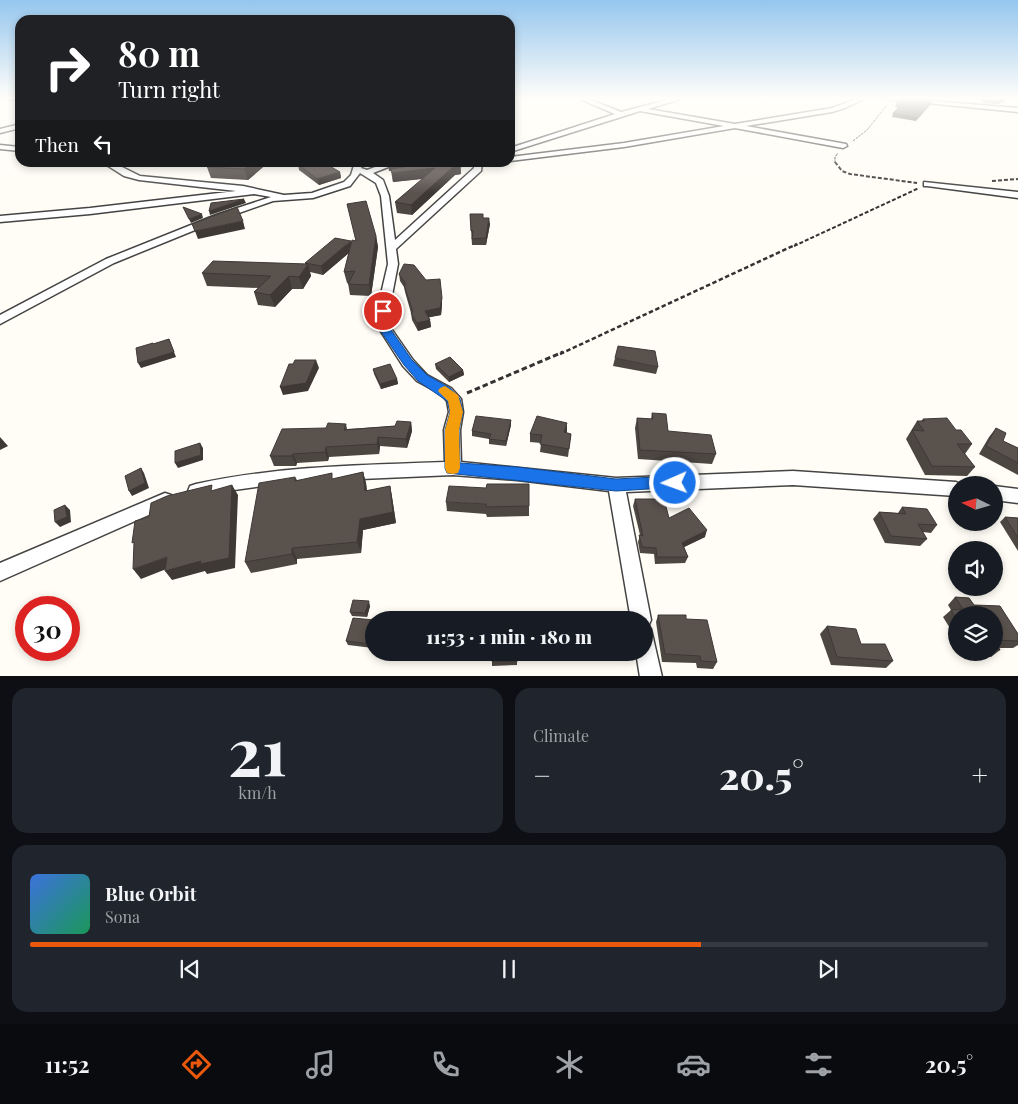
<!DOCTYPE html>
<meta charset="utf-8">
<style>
:root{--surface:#171b24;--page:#20242c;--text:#f1f3f6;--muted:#9ea1a6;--line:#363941;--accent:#ea580c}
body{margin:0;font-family:"Playfair Display",serif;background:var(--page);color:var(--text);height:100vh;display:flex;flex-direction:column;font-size:19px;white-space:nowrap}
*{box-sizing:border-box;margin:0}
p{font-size:16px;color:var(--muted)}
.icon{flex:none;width:28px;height:28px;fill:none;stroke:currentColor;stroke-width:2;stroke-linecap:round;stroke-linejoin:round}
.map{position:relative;height:676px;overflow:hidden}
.details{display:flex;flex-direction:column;gap:12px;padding:12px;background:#0d0f14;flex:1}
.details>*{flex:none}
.top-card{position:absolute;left:15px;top:15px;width:500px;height:152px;border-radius:15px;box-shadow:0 2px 8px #0003;background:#202124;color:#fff;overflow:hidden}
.needle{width:32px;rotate:275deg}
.tools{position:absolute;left:948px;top:476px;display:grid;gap:10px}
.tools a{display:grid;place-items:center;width:55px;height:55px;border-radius:50%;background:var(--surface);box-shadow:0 2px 8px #0003;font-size:25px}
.speed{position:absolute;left:15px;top:596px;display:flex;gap:10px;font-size:25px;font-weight:700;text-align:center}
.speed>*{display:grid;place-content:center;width:65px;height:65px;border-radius:50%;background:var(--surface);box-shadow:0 2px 8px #0003;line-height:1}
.speed .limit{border:8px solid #d22;background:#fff;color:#111}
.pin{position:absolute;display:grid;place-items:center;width:42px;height:42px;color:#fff;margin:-21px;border:2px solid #fff;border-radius:50%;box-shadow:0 1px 5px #0007}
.me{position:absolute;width:55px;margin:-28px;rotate:268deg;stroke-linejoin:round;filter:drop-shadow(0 0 4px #0008)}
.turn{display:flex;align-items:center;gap:18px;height:105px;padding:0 20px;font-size:22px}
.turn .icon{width:65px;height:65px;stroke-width:2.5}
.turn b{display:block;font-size:35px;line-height:42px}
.then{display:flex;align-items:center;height:48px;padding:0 20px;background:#0003;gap:10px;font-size:19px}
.big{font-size:38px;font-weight:800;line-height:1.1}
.details .widget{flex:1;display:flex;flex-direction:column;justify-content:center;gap:8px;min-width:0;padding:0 18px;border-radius:15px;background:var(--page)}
.details .dial{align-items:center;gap:0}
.dial b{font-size:65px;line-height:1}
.song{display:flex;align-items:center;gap:15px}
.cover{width:60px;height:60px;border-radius:8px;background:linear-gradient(135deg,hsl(220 70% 55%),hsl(150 70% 35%))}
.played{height:5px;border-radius:2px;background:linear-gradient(90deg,var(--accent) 70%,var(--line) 70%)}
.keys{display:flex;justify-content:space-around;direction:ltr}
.heat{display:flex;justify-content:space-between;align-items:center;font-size:28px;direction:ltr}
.details .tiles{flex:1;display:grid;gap:12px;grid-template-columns:1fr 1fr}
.widget:last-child{grid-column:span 2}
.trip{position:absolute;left:365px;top:611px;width:288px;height:50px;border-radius:25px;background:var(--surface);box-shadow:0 2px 8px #0003;font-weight:800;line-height:50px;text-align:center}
.tabs{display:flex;height:80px;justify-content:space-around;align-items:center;background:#090b0e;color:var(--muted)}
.tabs .icon{width:35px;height:35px}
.tabs .selected{color:var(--accent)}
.tabs b{font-size:22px;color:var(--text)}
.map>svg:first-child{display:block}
</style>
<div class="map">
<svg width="1018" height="677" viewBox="0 0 1018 677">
<rect width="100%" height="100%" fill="#fffdf5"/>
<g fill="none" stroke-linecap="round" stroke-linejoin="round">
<defs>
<g id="street">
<path d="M580,99H588L621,112L671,99H680L648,109L735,124L832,108L857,99H864L845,108L832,112L746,126L846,144L847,146L843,148L735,128L624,147L510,161V157L624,143L724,126L640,111L510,152V148L615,114Z"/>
<path d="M886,99H907L1018,108V112Z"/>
<path d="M20,124V128L0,133V129Z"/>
<path d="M0,145L20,147V151L0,149Z"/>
<path d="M102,162H112L140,176L243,186L284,195L312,193L344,182L351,175L355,162H363L361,168L367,170L389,162H401L373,173L383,180L389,196L395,240L474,168V164L444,168H441V164L482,162L481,171L396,249L398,264L389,311L390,327L413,360L427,375L451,388L461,399L463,412L460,430L461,462L616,478L793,471L956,482L962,485H956V496L793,485L626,492L651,620L648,627L651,629L662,677H640L636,652H644V620H631L609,491L517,480L453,475L291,482L227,491L196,498L190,496L188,491L190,486L196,484C278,466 361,465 445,462L444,430L449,412L447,401L441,394L417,381L403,366L378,327L377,311L388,264L381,196L376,183L360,173L350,186L313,198L273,201L222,219L114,263L0,324V315L106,259L216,215L271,197L254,194L90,214L0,222V216L90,208L236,191L139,180L124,176Z"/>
<path d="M924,182L1018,192V198L927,186H924Z"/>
<path d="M994,486L1018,489V503L994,500Z"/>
<path d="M165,493L171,495L174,500L171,505L0,581V563Z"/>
</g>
</defs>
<use href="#street" stroke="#444" stroke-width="3"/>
<g stroke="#333" stroke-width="1" stroke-dasharray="2.5 1" stroke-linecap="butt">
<path d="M853,141L867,130L887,105"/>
<path d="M835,163V157L838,153"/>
</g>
<g stroke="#333" stroke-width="2" stroke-dasharray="4 2" stroke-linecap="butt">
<path d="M835,162L842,171L850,174L917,183"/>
<path d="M992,181L1018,179"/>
<path d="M794,246L919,188"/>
</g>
<path stroke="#333" stroke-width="2.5" stroke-dasharray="4.5 2.5" stroke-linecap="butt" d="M560,354L797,244"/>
<path stroke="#333" stroke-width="3" stroke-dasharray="5.5 3" stroke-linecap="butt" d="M467,393L563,352"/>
<use href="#street" fill="#fff" fill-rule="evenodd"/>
</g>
<g fill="#4d4742">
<path d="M2,99H20V103Z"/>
<path d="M980,99H1004L1003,102L997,104L984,103Z"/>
<path d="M932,102L930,105L916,121L892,117L893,113L899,108L895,107L896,104Z"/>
<path d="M269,162L248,180L211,178L207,167Z"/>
<path d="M391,162H460L461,174L455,175L412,215L397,213L395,202L423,179L393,182L391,171H389L388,164Z"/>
<path d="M298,164L340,172L341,178L319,185L299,170Z"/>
<path d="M470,214L483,218L490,224L486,245H472Z"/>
<path d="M376,236L378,247L371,296L350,295L348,283H347L344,272L349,253L323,275L310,272L311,276L303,289H292L275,307L258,305L254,292L259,288L207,286L202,273L305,264V263L355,241Z"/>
<path d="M399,274L442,305L441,315L429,317L430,320L431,327L418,331L412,320L411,313L405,292L404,287L400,281Z"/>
<path d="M615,358L658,367L656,374L613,366Z"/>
<path d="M435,364L463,370L464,375L449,382L436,369Z"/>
<path d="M373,369L397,379L398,384L381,389L374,374Z"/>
<path d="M652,413L668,431L716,454L712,464L638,459L635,428L637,418L651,419Z"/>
<path d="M923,419L956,430L972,444L965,454L975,467L967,476L925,475L906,439L917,421H921Z"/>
<path d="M511,420V425L506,446L489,444V439L472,436V431Z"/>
<path d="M411,422L412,431L407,448L380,446L379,454L329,457L328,461L297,463L296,466H274L270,456L326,428L346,424L347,429L395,426Z"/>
<path d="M996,428L1003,441L1018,448V475L979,454L989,437Z"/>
<path d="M567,431L566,433L571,434L568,457L540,452L541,443L530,442V434Z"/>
<path d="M363,472L366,483L367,491L390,486L392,497L396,523L363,530L361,553L297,559V564L251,573L245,562L295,477L297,480L334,479Z"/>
<path d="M635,499L705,537L684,547L688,557L685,563L655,564L654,554L640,553L638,542L640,535L633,506Z"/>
<path d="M446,502L529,506V516L487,517L486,514L447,511Z"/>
<path d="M902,507L937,525L931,533L923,532L927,539L920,546L885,543L873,519L879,512L898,513Z"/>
<path d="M1005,517L1018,518V551L1000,522Z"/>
<path d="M955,597L969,598L974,605L1000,606L1018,634V645L1013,648H999L1000,650L991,657L974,655L973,652H994V615H956V638L943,617L951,610L948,605Z"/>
<path d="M370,606L367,617L352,616L350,612Z"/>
<path d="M658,615L686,619L717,662L713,669L697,668L696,663L662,662L656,622Z"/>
<path d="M374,620L373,648L348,645L346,641Z"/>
<path d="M827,626L861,644L893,661L886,668L831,665L820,634Z"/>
<path d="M410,652H425V653L411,654Z"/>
<path d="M492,652L517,661V665L492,666Z"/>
</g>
<g fill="#3f3936">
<path d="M1005,99L1003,102L997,104L999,101Z"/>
<path d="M253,162H269L248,180L244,169Z"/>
<path d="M409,162H439L389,171V166Z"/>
<path d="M458,162H460L461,174L455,175L412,215L411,205Z"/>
<path d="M435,168L436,177L393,182L392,173Z"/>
<path d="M340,172L341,178L319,185L317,179Z"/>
<path d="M244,199L246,203L210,215L209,211Z"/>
<path d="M202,214L203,218L191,223L189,219Z"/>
<path d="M489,218L490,224L486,245V238Z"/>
<path d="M243,221L245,229L198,239L195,231Z"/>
<path d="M376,236L378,247L371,296L369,285Z"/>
<path d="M351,241L352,250L323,275L321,266Z"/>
<path d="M308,264L311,276L303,289L299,277Z"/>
<path d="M289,276L292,289L275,307L270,295Z"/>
<path d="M442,298V305L441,315L426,318L425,311Z"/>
<path d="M430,320L431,327L418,331L417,323Z"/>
<path d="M169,339L176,357L141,368L138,363Z"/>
<path d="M316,360L319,368L308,391L283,395L280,387Z"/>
<path d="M463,370L464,375L449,382V377Z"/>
<path d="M397,379L398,384L381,389L380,384Z"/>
<path d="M511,420V425L506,446V441Z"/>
<path d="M411,422L412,431L407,448L406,439Z"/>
<path d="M567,423V431L563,441L564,432Z"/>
<path d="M0,437L8,446L0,450Z"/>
<path d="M378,437L380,446L379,454L377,444Z"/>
<path d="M200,443L203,448V460L178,468L175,463Z"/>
<path d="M326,447L329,457L328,461L325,452Z"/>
<path d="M293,454L297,463L296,466L292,456Z"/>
<path d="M141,468L144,473L149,488L132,496L129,491Z"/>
<path d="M363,472L366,483L368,502L365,491Z"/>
<path d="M232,485L238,495L235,568L207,574L205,571L172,580L165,571Z"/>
<path d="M390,486L392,497L396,523L363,530L361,553L357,542L360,519Z"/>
<path d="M65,505L70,510L71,522L60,527L55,522Z"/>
<path d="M707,530L705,537L680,549L682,543Z"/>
<path d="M292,548L297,559V564L292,554Z"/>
<path d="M167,557L174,566L141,579L133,569Z"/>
<path d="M369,601L370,606L367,617L365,613Z"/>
<path d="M374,634V644L373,648L371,644Z"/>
</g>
<g fill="#5a524d" stroke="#3f3936">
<path d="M902,99L932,102L918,118L893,113L901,105L896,104Z"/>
<path d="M984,99H1005L999,101L985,100Z"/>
<path d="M214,162H253L244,169L207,167Z"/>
<path d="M317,162H323L340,172L317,179L298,164H316Z"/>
<path d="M391,162H409L389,166L388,164Z"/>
<path d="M434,162H458L460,165L454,166L411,205L395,202L435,168L392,173L391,169Z"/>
<path d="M244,199L209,211L211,203Z"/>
<path d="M366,201L376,236L369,285L348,284L355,271L344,272L352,240L356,241L347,204Z"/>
<path d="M183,207L202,214L189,219Z"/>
<path d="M237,207L243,221L195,231L192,224Z"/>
<path d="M470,214H483V218H489L486,238L472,239L473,231H471Z"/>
<path d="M335,238L351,241L321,266L305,263Z"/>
<path d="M213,261L308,264L299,277L289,276L270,295L254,292L271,276L202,273Z"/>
<path d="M404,264L414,265L426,280L440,279L442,298L440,308L425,311L430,320L417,323L411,313L413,312L404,285L406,284L399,274Z"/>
<path d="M169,339L174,352L138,363L136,348L153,343V344Z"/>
<path d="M618,346L655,351L658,367L615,358Z"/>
<path d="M450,357L463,370L449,377L435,364Z"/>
<path d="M295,360H316L306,383L280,387L289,364H293Z"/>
<path d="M390,364L397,379L380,384L373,369Z"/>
<path d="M652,413L666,414L668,431L711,435L716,454L640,450L637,418L653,419Z"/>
<path d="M476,416L511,420L506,441L489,439L491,434L472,431Z"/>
<path d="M537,416L567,423L564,432L571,434L569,449L540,444L542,435L530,434Z"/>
<path d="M947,418L956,430H961L972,444H957L975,467L932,466L912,430L924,431L917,421H925L923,419Z"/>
<path d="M397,421L411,422L406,439L378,437L377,444L326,447L325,452L293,454L292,456H270L282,429L326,428L328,423L346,424L344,430L395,426Z"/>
<path d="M996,428L1006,433L1003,441L1018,448V463L986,446Z"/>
<path d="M200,443L201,455L175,463V451Z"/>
<path d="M141,468L145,483L129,491L125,476Z"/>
<path d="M363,472L365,491L390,486L393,512L360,519L357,542L292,548V554L245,562L259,483L295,477V481L332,473V479Z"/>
<path d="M487,484H529V506L486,507V504L446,502L449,486L486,488Z"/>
<path d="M212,485L211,491L232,485L229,558L200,564L201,561L165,571L167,557L133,569L134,542L132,543L135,521L149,517L151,503L167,496Z"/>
<path d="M635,499H664L669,518L689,508L707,530L682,543L688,557H657L656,548L642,547L639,535L643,536Z"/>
<path d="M65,505L67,517L55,522L54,510Z"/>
<path d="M902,507L927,509L937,525L918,524L927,539L891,536L879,512L906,514Z"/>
<path d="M1005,517L1018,518V538Z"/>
<path d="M955,597L969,598L974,605L1000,606L1018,634V641L995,640L1000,650L994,649V615H956V618L951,610L963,609Z"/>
<path d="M353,600L369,601L365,613L350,612Z"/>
<path d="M434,615L470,617V620H411V617H434Z"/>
<path d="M658,615H686V619L707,620L717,662L701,661L700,656L665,654Z"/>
<path d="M353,618L374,620V634L371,644L346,641Z"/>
<path d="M827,626L856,629L861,644H885L893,661L837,657Z"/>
<rect x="492" y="652" width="25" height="9"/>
</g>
<linearGradient id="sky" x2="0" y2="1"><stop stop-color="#95c6ee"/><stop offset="0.51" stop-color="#fffefa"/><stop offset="1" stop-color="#fffefa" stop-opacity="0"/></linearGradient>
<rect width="1018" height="193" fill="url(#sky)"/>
<path fill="#1a73e8" stroke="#114b97" d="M383,308L388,311L389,327L412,360L427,375L450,388L460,399L463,412L459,430L460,463L517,467L616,479L675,476L680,478L682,483L680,487L616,491L447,473L445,468V430L450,412L447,401L418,381L404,365L378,327V311Z"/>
<path fill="#f59e0b" d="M445,386L458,395L463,412L459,430L460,468L458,473L453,474L447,473L445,468V430L450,412L448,401L438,391L440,388Z"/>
</svg>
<div class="tools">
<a><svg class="needle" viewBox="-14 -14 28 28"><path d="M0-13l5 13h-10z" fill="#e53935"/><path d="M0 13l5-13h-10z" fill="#9ea1a6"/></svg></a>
<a><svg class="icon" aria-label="sound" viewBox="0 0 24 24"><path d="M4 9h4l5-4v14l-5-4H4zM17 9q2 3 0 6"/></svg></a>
<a><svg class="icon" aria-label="layers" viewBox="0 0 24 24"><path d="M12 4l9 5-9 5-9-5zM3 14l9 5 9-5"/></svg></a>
</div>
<div class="speed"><div class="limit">30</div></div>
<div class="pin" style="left:383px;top:311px;background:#d93025"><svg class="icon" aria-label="arrive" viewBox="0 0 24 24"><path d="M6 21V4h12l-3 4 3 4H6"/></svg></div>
<svg class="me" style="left:675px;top:483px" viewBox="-20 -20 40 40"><circle r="17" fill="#1a73e8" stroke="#fff" stroke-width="3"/><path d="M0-11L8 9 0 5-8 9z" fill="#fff"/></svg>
<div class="trip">11:53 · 1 min · 180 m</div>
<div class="top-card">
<div class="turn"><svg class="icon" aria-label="right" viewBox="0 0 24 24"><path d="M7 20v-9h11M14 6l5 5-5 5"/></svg><div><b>80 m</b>Turn right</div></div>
<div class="then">Then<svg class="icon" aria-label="left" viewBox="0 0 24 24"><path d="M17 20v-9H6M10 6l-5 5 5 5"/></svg></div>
</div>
</div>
<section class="details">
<div class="tiles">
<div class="widget dial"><b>21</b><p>km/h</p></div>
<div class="widget"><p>Climate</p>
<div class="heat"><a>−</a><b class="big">20.5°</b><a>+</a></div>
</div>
<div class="widget">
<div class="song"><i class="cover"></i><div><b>Blue Orbit</b><p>Sona</p></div></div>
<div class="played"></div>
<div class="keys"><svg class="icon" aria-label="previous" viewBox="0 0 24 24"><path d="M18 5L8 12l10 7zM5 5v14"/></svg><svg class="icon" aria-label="pause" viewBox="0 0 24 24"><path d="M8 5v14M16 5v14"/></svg><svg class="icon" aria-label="next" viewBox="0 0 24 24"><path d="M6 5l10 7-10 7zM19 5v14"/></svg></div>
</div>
</div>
</section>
<nav class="tabs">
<b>11:52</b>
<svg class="icon selected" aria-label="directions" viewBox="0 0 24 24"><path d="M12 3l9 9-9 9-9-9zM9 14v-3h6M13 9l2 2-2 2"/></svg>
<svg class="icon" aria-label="music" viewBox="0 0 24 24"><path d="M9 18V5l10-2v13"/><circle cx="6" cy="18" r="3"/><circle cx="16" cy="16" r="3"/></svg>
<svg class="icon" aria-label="phone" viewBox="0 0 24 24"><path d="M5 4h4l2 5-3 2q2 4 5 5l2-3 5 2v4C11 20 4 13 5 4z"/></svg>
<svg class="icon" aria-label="climate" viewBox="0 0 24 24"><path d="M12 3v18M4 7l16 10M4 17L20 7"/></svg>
<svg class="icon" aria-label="car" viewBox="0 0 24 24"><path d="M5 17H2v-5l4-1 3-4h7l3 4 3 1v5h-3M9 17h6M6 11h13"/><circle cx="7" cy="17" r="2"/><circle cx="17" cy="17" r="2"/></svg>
<svg class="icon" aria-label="filters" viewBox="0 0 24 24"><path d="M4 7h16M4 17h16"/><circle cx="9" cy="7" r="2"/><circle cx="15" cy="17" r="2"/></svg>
<b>20.5°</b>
</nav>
